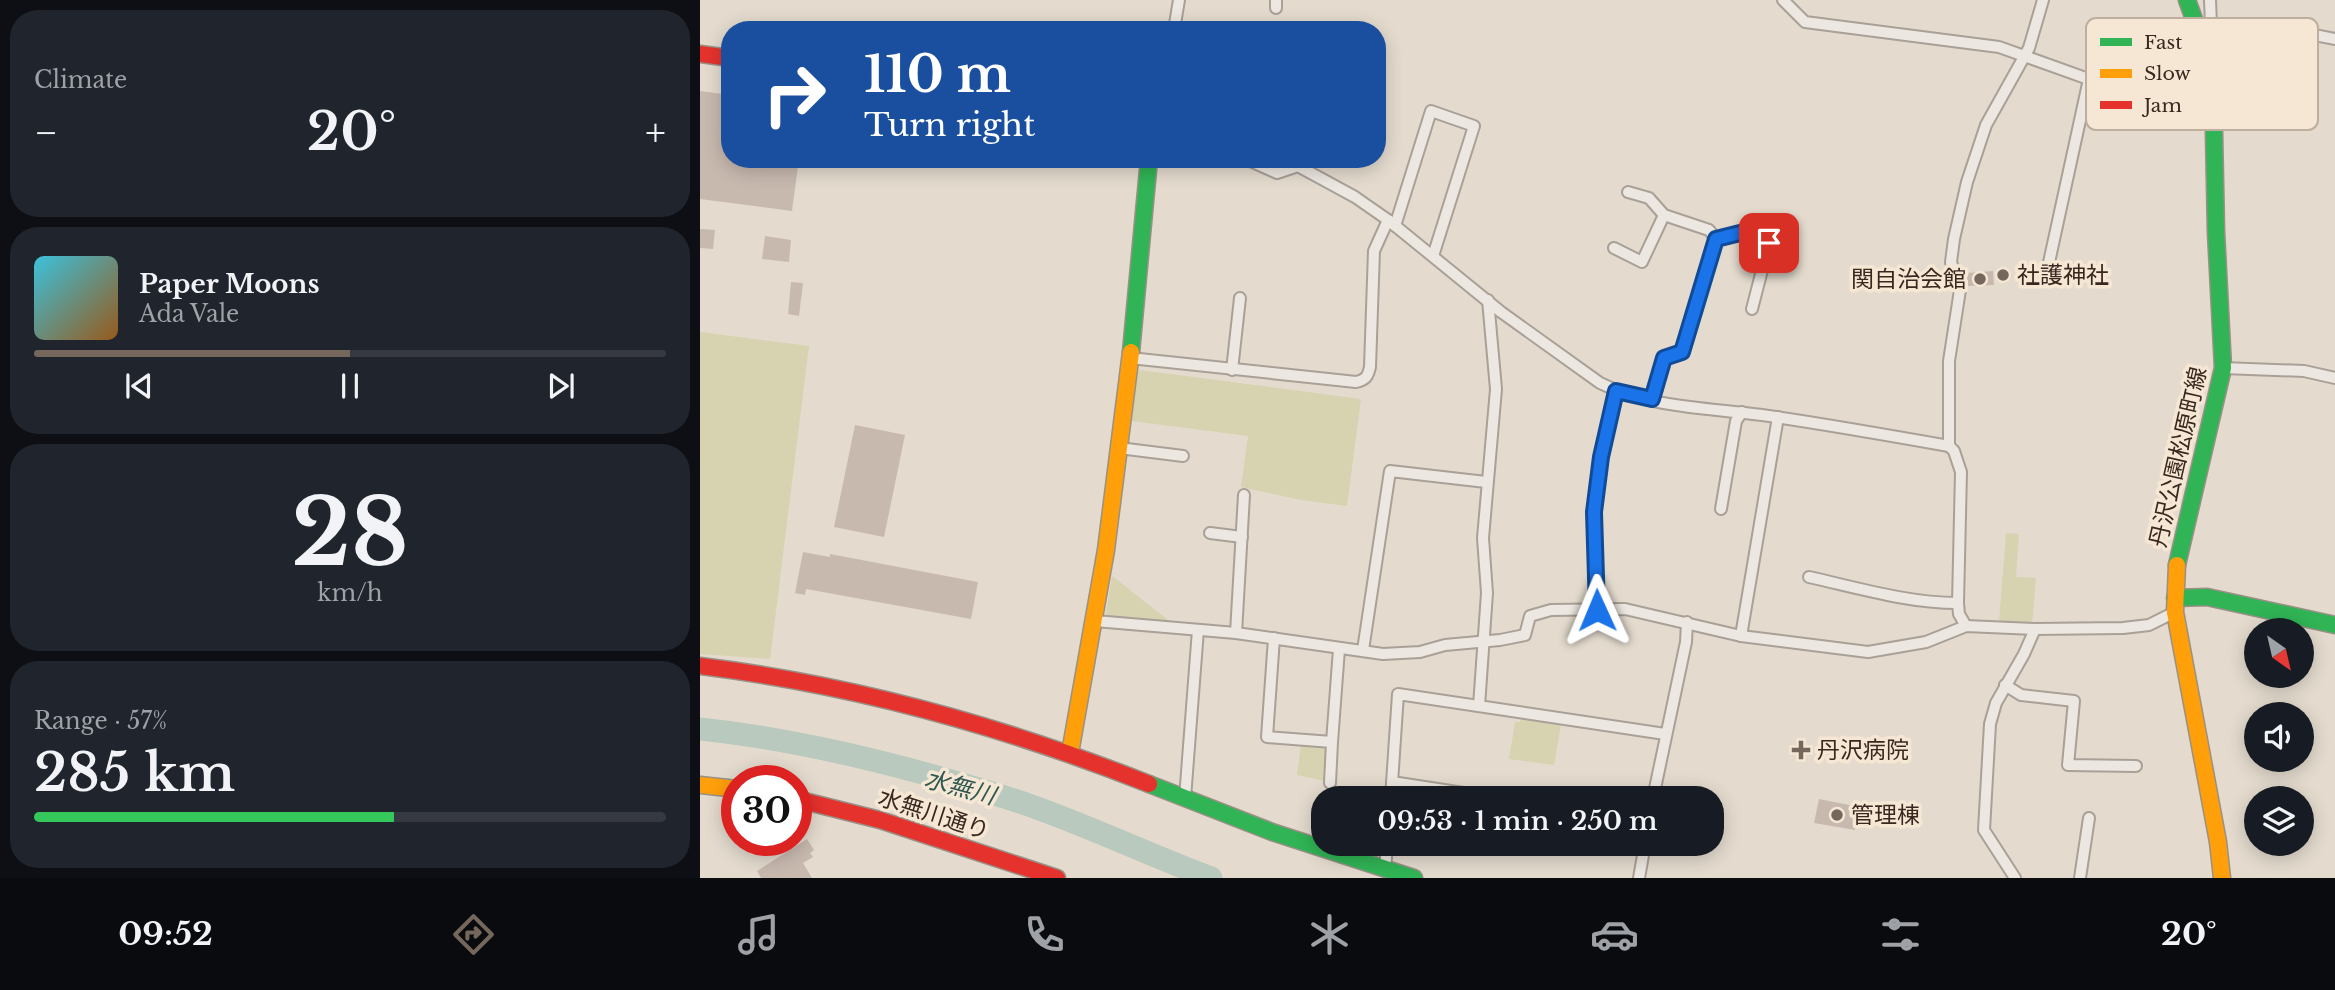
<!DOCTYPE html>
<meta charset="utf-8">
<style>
:root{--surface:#171b24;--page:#20242c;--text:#f1f3f6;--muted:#9ea1a6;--line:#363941;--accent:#75675c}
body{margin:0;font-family:"Libre Baskerville","Noto Sans JP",serif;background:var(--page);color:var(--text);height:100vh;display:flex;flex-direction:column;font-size:26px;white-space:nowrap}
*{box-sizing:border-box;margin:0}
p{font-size:23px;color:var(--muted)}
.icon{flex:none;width:38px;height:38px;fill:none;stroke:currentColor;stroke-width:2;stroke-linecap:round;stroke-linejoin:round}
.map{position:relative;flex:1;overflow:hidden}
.panel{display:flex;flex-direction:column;gap:10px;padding:10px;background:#0d0f14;width:700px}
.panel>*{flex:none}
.top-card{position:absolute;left:21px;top:21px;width:665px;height:147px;border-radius:28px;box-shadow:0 4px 18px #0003;background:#1a4fa0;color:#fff;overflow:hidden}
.needle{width:46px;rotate:146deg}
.fabs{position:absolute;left:1544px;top:618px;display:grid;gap:14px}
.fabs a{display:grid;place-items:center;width:70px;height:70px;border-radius:50%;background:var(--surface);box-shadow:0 4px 18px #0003;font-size:35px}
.speed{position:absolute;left:21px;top:765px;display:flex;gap:14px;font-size:35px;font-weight:700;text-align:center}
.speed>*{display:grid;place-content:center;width:91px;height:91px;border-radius:50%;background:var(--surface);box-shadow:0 4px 18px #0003;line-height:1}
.speed .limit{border:10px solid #d22;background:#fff;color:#111}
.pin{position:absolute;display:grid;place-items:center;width:60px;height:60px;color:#fff;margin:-30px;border-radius:14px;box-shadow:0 4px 10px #0006}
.me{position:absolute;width:77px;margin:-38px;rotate:359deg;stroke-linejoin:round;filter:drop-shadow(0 0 5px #0008)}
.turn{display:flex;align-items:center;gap:24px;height:147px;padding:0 28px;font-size:32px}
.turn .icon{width:91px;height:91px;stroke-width:2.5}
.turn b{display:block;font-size:49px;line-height:60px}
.big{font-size:52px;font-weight:600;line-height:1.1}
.panel .card{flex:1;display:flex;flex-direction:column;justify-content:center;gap:10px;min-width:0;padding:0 24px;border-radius:28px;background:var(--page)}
.panel .dial{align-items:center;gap:0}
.dial b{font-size:91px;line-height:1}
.song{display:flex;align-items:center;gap:21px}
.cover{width:84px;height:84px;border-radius:10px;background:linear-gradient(135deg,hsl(190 70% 55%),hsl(30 70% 35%))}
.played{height:7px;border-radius:4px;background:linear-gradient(90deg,var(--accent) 50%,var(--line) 50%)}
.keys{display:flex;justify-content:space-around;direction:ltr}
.heat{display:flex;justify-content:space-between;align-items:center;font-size:38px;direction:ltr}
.charge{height:10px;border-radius:5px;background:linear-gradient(90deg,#34c759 57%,var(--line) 0)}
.trip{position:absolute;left:611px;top:786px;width:413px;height:70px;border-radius:28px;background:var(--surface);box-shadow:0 4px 18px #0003;font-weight:600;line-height:70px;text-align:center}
.tabs{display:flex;height:112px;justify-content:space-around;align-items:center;background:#090b0e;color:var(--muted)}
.tabs .icon{width:49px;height:49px}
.tabs .selected{color:var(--accent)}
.tabs b{font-size:32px;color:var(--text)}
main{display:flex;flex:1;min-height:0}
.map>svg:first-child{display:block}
</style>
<main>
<section class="panel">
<div class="card"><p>Climate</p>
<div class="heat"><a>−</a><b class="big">20°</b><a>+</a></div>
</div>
<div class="card">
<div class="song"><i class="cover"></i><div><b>Paper Moons</b><p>Ada Vale</p></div></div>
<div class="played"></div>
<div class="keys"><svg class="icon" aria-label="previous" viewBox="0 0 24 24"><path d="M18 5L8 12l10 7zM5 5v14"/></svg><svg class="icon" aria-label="pause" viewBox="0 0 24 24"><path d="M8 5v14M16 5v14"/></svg><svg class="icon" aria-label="next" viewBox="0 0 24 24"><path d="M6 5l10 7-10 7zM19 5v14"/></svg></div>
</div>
<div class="card dial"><b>28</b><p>km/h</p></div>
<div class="card"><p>Range · 57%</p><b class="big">285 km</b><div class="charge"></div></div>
</section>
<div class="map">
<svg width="1635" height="878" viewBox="0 0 1635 878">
<rect width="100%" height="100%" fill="#e4dbce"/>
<g fill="#d7d2b0">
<path d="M0,332L109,346L70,659L0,654Z"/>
<path d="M440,370L661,399L647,506L601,500L541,487L548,436L432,421L436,372Z"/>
<path d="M1306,533L1319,534L1316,577L1336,578L1332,625L1299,622Z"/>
<path d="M412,576L472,623L410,618L406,614Z"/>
<path d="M821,718L861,724L854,765L809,759L815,722H820Z"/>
<path d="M601,745L623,746L628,752L625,781L597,775Z"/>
</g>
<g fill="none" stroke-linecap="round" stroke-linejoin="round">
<path stroke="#b9c9bd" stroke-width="23" d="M0,729C104,740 217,769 317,801C383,823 446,854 511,878"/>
</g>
<g fill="#c8b9af">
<path d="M0,91L30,95V159H99L92,211L0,199Z"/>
<path d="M0,229L15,230L13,249L0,248Z"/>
<path d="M65,236L91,240L89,262L62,259Z"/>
<path d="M1300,267L1312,275L1306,283L1295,276Z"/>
<path d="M1293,271L1294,285L1267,286L1266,273Z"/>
<path d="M91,282L103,283L99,316L88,314Z"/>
<path d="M155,425L205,435L184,537L134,527Z"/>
<path d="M103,552L130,557V554L278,582L271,619L106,589L105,595L95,593Z"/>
<path d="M1119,799L1160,807L1155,830L1114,823Z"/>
<path d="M107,839L114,850L110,853L113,857L103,863L112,878H61L57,871Z"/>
</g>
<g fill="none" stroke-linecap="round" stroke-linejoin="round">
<defs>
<g id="street">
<path d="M1083,0L1105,22L1299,47L1422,91L1515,105"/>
<path d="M1510,0L1511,24"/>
<path d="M576,8V0"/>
<path d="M1498,26C1538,19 1595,31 1635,39"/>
<path d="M474,30L479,0"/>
<path d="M546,159L577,173L598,166L655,197L688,220L801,312L900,383C950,408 1008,408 1062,415C1125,424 1187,435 1249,446"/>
<path d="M928,192L949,198L964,215L1009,230L1016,239"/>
<path d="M695,226L731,111L774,126L733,256"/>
<path d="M1016,239L1040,233L1092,249"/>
<path d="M914,248L942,262L964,215"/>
<path d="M1348,267L1389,79"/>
<path d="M1052,309L1069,243"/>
<path d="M430,358L656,382C666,380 668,376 670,367L674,251L688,220"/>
<path d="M1523,368L1604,371L1635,378"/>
<path d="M532,370L540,298"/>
<path d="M952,399L964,358L982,352L1016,239"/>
<path d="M419,448L483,456"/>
<path d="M1021,509L1036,421L1042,412"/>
<path d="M510,533L542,537"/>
<path d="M1109,577C1158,588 1208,603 1258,603"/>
<path d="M897,610L894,512L901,457L916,391"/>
<path d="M395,621L536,633L683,654L720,652L745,645L800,640L825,635L830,616L851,610L925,609L1041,636L1168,652L1226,642L1266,626L1335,629L1423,628L1449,625L1475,612"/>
<path d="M1266,626L1259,614L1258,603L1261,472L1254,451L1249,446V361L1260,290L1251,262L1254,239L1267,182L1286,125L1329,48L1343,0"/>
<path d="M536,633L544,495"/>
<path d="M1041,636L1078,417"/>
<path d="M574,638L567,737L632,742L639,649"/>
<path d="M663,650L690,471L786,482"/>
<path d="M1305,685L1321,695L1374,701L1368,765L1436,766"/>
<path d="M779,706L787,593L783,538L796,389L788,300"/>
<path d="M692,782L796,798"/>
<path d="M630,783L632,742"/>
<path d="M485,798L498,630"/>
<path d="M691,798L698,694L965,734"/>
<path d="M953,798L986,642L987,622"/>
<path d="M685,870L687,844"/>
<path d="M939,878L945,844"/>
<path d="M1315,878L1284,830L1290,724L1296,703L1324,654L1335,629"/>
<path d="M1380,878L1389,818"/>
</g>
<g id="fast">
<path d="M431,352L449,159"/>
<path d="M1477,565L1523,368L1516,232L1513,83L1510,63L1487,0"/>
<path d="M1475,598L1507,597L1635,625"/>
<path d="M449,784L572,832L714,878"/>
</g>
<g id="slow">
<path d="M1477,565L1475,612L1518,842L1522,878"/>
<path d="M370,753L406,550L431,352"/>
<path d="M0,785L37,789"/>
</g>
<g id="jam">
<path d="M0,54L30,58"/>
<path d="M0,666C154,685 305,727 449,784"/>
<path d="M96,799L180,820L357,878"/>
</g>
</defs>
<use href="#street" stroke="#a9a097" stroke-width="14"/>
<use href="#fast" stroke="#999086" stroke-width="19"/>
<use href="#slow" stroke="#999086" stroke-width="19"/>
<use href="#jam" stroke="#999086" stroke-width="19"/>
<use href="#street" stroke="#ece7e0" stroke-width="10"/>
<use href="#fast" stroke="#30b455" stroke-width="16"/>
<use href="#slow" stroke="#ff9f0a" stroke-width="16"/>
<use href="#jam" stroke="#e5322d" stroke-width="16"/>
</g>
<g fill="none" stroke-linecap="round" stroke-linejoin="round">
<defs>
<path id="route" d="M897,610L894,512L901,457L916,391L952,399L964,358L982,352L1016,239L1040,233L1069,243"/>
</defs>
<use href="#route" stroke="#114b97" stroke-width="18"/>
<use href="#route" stroke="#1a73e8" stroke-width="12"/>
</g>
<g fill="#75675c" stroke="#f5e7d4" stroke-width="2.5">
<circle cx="1303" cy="275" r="7"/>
<circle cx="1280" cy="279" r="7"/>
<path d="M1097.5 739.5h7v7h7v7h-7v7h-7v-7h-7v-7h7z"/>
<circle cx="1137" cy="815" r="7"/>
</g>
<g text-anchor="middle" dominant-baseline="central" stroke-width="7" stroke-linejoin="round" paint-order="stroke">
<g font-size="23" fill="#39281f" stroke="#f5e7d4" text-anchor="start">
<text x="1317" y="275">社護神社</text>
<text x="1266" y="279" text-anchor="end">関自治会館</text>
<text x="1117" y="750">丹沢病院</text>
<text x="1151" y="815">管理棟</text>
</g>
<g font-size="23" fill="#39281f" stroke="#f5e7d4">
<text transform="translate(1478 457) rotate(-77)">丹沢公園松原町線</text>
<text transform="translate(234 814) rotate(18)">水無川通り</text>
</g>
<g font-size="24" font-style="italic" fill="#2e5850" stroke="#f5e7d4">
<text transform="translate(260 787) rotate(15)">水無川</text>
</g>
</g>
<rect x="1386" y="18" width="232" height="112" rx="10" fill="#f5e7d4" stroke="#bdae9e" stroke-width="2"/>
<rect x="1400" y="38" width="32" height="8" fill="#30b455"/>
<rect x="1400" y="69" width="32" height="9" fill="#ff9f0a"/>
<rect x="1400" y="101" width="32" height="8" fill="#e5322d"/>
<g font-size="19" fill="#39281f">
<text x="1444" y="49">Fast</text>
<text x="1444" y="80">Slow</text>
<text x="1444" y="112">Jam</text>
</g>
</svg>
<div class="fabs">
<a><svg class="needle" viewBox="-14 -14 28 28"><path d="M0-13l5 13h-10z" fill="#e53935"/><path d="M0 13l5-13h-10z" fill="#9ea1a6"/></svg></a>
<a><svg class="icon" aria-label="sound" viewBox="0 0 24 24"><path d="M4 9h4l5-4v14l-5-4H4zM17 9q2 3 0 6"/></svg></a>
<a><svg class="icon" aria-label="layers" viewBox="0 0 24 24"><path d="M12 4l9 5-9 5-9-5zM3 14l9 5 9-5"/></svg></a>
</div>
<div class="speed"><div class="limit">30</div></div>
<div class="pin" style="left:1069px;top:243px;background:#d93025"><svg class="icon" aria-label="arrive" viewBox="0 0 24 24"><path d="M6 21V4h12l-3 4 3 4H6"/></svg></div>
<svg class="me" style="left:897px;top:610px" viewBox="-20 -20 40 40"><path d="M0-17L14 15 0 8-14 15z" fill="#1a73e8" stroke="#fff" stroke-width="4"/></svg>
<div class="trip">09:53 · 1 min · 250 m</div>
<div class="top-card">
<div class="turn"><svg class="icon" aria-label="right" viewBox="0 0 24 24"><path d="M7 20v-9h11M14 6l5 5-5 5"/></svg><div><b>110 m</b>Turn right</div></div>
</div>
</div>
</main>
<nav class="tabs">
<b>09:52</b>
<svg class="icon selected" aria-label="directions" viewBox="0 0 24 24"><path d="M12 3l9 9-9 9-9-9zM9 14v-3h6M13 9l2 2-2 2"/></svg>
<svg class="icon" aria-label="music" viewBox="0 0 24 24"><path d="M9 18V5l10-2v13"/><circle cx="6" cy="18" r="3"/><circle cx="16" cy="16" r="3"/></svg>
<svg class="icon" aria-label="phone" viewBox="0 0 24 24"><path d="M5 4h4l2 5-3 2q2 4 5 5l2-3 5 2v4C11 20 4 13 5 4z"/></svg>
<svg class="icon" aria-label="climate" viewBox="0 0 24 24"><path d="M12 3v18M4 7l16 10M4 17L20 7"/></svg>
<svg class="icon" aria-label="car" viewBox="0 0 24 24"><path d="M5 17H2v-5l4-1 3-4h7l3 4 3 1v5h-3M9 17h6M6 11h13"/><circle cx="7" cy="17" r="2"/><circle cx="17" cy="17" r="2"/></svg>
<svg class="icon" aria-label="filters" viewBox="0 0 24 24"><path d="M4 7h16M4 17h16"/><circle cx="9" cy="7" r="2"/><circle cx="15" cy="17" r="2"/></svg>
<b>20°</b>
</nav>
